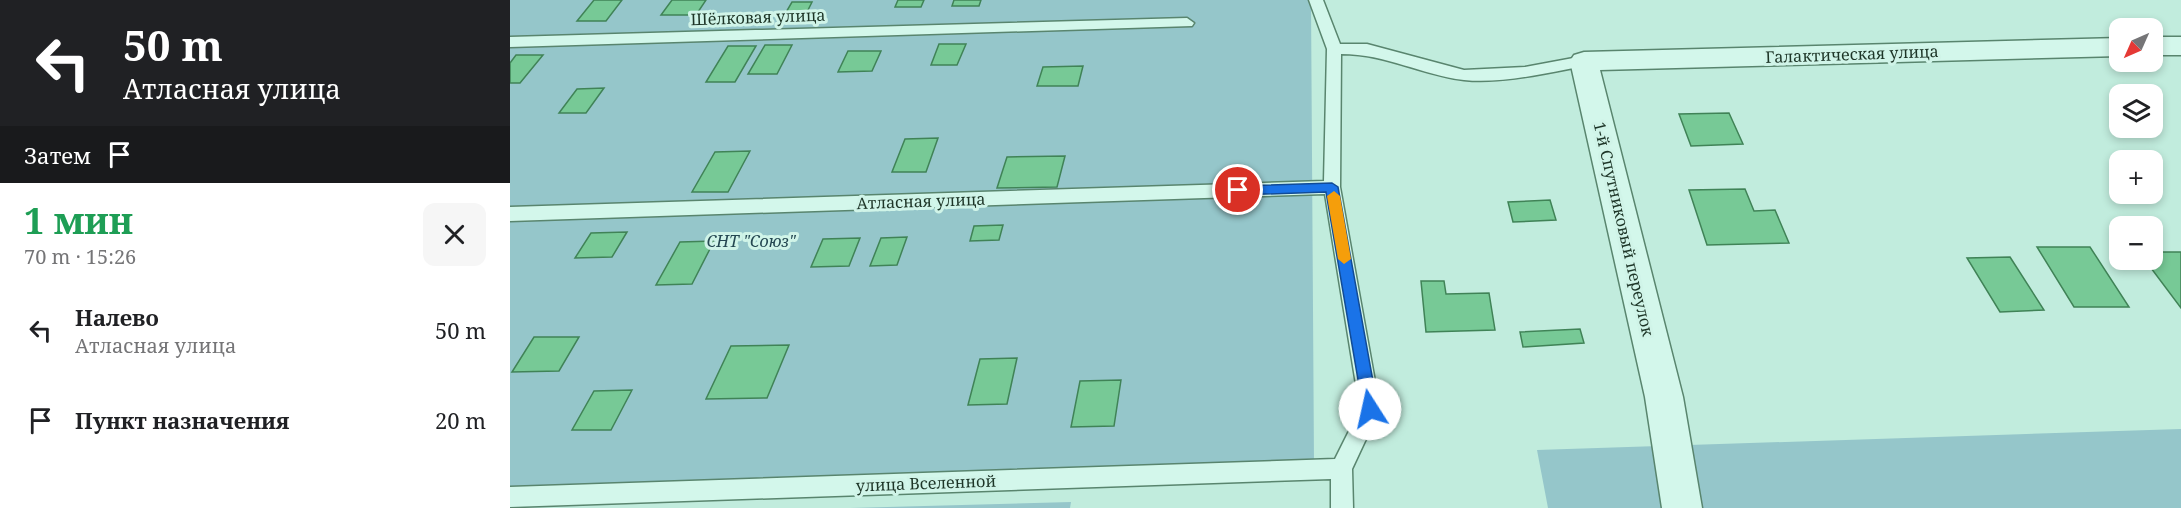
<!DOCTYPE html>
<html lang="ru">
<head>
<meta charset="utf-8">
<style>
  :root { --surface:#fff; --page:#f6f6f6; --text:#202124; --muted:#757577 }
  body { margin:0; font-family:"Noto Serif",serif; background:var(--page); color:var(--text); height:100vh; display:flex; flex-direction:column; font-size:22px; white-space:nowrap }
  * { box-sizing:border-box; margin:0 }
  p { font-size:20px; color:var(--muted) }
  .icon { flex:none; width:33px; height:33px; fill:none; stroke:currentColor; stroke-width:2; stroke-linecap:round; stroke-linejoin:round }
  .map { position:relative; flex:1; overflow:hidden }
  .drawer { display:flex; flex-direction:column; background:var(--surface); width:510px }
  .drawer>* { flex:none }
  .hud { background:#202124; color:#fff; overflow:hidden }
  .needle { width:39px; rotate:225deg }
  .controls { position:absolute; left:1599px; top:18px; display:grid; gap:12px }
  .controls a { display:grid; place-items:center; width:54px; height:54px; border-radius:12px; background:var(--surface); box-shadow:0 3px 9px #0003; font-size:30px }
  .pin { position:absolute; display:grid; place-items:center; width:51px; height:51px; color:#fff; margin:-26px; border:3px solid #fff; border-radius:50%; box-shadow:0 2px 6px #0007 }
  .me { position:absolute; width:66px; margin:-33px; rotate:350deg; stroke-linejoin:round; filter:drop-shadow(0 0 4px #0008) }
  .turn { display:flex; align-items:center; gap:21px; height:126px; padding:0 24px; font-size:27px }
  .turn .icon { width:78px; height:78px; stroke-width:2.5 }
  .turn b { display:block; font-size:42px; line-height:51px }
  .then { display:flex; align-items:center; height:57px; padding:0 24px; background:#0003; gap:12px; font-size:22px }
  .round { display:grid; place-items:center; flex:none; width:63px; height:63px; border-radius:12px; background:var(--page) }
  .headline { display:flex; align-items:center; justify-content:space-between; height:102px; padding:0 24px }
  h1 { font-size:36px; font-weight:700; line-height:45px; color:#1e9e55 }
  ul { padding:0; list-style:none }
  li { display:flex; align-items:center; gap:18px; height:90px; padding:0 24px }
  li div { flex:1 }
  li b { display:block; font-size:22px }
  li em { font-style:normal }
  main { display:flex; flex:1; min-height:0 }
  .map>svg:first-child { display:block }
  .green { fill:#95c6ca }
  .building { fill:#77c996; stroke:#408357; stroke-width:1.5 }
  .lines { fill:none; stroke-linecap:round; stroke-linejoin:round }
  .lane-casing { stroke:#59856e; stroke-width:3 }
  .street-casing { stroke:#59856e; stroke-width:3 }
  .lane { fill:#d3f7eb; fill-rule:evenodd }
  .street { fill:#d3f7eb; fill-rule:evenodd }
  .route { fill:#1a73e8; stroke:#114b97; stroke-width:1.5 }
  .slow { fill:#f59e0b }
  .labels { text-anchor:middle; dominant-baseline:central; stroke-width:6; stroke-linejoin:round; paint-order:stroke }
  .street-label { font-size:16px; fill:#1d3527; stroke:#d0f4e8 }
  .park-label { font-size:16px; font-style:italic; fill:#244751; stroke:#d0f4e8 }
</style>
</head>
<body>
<main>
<section class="drawer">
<div class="hud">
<div class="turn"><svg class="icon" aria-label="left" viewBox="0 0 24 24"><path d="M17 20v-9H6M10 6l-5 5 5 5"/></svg><div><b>50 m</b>Атласная улица</div></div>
<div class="then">Затем<svg class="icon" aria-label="arrive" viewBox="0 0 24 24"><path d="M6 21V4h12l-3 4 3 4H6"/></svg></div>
</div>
<div class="headline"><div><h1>1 мин</h1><p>70 m · 15:26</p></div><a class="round"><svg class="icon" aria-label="close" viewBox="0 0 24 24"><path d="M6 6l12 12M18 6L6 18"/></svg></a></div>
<ul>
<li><svg class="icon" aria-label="left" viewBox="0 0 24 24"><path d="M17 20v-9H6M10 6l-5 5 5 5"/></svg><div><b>Налево</b><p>Атласная улица</p></div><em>50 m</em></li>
<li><svg class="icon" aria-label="arrive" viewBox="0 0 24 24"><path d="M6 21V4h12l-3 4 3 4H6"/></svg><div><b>Пункт назначения</b></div><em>20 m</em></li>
</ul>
</section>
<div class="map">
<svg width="1671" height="508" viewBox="0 0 1671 508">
  <rect width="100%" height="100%" fill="#c1ecdd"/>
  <path class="green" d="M0 0H801L804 464 0 490Z
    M1671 429V508H1038L1027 450Z
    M561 502 560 508H340Z"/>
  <path class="building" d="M84 0H112L96 21H67Z
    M162 0H196L186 15H151Z
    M388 0H414L411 7H385Z
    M444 0H471L469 6H442Z
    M282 2H302L296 14H275Z
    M429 44H456L447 65H421Z
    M255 45H282L267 74H238Z
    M218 46H246L225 82H196Z
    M338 51H371L362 71 328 72Z
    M6 55H33L10 83H0V63Z
    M573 66 568 86H527L533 67Z
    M94 88 76 113H49L67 89Z
    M1219 113 1233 144 1181 146 1169 114Z
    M428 138 416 172H382L395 139Z
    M240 151 218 192H182L205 152Z
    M555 156 547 187 487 188 497 157Z
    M1235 189 1244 211 1265 210 1279 243 1197 245 1179 190Z
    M1040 200 1046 220 1003 222 998 202Z
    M493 225 489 240 460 241 464 226Z
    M117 232 102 257 65 258 81 233Z
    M397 237 387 265 360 266 371 238Z
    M350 238 339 266 301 267 313 239Z
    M204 241 182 284 146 285 170 242Z
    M1527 247H1580L1619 307H1564Z
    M1642 252H1671V308L1635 260H1642Z
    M1500 257 1534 310 1490 312 1457 258Z
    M911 281H934L936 294 979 293 985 330 916 332Z
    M1070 329 1074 343 1013 347 1010 332Z
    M24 337H69L49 371 2 372Z
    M279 345 257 398 196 399 221 346Z
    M507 358 497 404 458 405 470 359Z
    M611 380 604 426 561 427 570 381Z
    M122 390 101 430H62L84 391Z"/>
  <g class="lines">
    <g class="lane-casing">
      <path id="lane" d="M799 0H813L830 44H857L954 70 1015 67 1074 56 1081 61 1074 66C1037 73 991 84 954 80 911 75 877 54 831 54L830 187 870 409 842 469 843 508H821V479L0 507V487L825 459 850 409 815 194 0 221V207L814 181 817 49Z
        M677 18 684 23 682 26 0 47V37Z"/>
    </g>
    <g class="street-casing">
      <path id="street" d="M1642 37H1671V55H1642Z
        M1610 38V56L1090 70 1173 397 1192 508H1152L1135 397 1060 61 1064 55 1074 52Z"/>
    </g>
    <use href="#lane" class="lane"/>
    <use href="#street" class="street"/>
  </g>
  <path class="route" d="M822 183 828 187 868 409 866 414 860 416 855 414 853 409 816 192 728 195 722 190 728 186Z"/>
  <path class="slow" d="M824 191 830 196 841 259 834 264 828 259 817 196Z"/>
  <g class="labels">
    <g class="street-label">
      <text transform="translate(248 17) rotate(-2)">Шёлковая улица</text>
      <text transform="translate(1342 54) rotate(-2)">Галактическая улица</text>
      <text transform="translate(411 201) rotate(-2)">Атласная улица</text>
      <text transform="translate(1114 229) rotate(77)">1-й Спутниковый переулок</text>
      <text transform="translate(416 483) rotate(-2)">улица Вселенной</text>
    </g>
    <g class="park-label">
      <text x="241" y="241">СНТ "Союз"</text>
    </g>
  </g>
</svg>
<div class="controls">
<a><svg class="needle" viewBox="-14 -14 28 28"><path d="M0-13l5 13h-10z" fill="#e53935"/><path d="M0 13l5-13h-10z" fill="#757577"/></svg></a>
<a><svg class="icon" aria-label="layers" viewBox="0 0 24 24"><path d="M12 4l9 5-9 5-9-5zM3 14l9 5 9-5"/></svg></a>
<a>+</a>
<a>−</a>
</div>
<div class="pin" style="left:728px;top:190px;background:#d93025"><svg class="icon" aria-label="arrive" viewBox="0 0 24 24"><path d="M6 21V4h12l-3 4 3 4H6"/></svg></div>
<svg class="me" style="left:860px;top:409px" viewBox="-20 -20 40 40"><circle r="19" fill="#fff"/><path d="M0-13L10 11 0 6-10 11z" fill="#1a73e8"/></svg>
</div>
</main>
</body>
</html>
